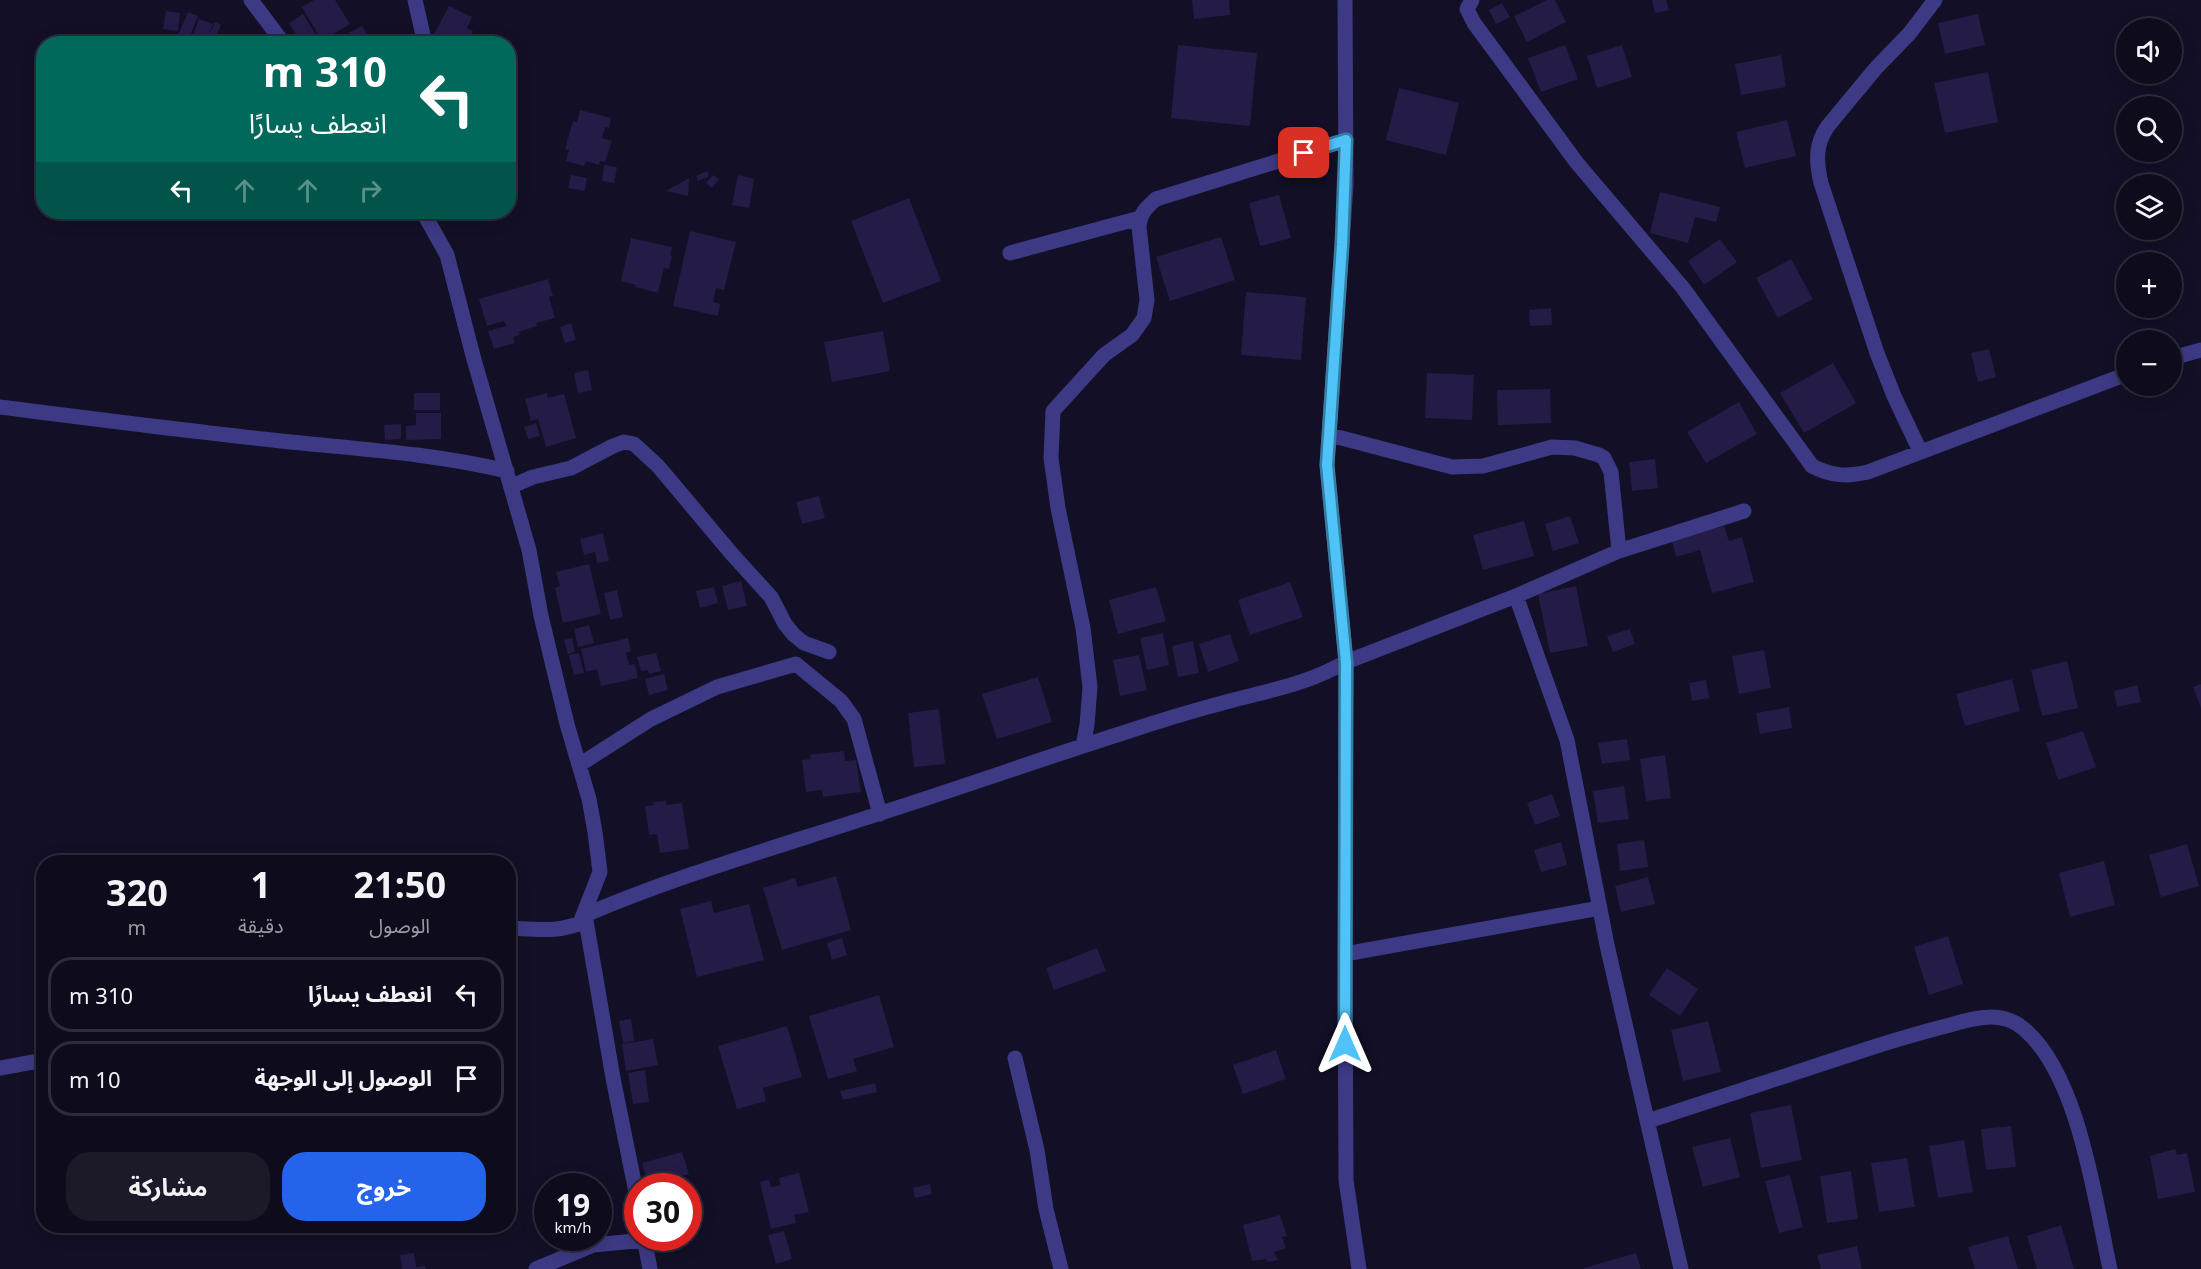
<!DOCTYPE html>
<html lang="ar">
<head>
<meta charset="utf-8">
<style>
  :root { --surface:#0e0b1c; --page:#1c1929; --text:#f1f3f6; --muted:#9b9ba3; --line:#2e2b3b; --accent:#2563eb }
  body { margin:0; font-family:"Noto Sans","Noto Sans Arabic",sans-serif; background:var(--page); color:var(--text); direction:rtl; height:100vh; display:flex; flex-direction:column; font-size:22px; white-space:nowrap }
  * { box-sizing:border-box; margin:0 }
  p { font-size:20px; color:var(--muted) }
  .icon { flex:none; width:33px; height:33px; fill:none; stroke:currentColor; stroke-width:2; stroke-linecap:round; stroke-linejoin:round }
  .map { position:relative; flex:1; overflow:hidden; direction:ltr }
  .panel { position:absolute; left:36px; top:855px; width:480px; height:378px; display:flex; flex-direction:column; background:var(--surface); border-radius:24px; box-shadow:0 3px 15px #0003,0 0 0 2px var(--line); direction:rtl }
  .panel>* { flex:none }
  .guide { position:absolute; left:36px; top:36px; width:480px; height:183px; border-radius:24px; box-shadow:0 3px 15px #0003,0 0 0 2px var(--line); direction:rtl; background:#00695c; color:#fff; overflow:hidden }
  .buttons { position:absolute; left:2116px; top:18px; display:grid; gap:12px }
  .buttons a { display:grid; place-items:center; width:66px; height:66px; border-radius:50%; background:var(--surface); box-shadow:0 3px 15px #0003,0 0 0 2px var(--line); font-size:30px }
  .speed { position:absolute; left:534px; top:1173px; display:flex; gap:12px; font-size:30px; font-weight:700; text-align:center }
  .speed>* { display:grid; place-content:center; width:78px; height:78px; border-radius:50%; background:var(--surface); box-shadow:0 3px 15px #0003,0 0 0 2px var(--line); line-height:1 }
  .speed small { font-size:15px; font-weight:400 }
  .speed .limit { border:9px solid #d22; background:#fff; color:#111 }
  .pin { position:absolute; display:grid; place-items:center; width:51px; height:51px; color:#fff; margin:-26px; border-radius:12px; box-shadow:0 3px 9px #0006 }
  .me { position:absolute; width:66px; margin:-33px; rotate:0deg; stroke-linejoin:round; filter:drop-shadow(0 0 4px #0008) }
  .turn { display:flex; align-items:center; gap:21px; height:126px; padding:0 30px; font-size:27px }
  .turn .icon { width:78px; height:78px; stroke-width:2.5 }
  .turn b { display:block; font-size:42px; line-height:51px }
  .lanes { display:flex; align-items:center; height:57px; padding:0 30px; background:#0003; justify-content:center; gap:30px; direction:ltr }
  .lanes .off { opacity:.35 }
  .eta { display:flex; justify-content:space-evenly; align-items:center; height:102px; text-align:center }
  .eta b { font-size:36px; font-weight:700; line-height:42px }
  .action { display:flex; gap:12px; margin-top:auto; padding:12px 30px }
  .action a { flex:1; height:69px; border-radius:24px; background:var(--accent); color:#fff; font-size:24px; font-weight:700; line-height:69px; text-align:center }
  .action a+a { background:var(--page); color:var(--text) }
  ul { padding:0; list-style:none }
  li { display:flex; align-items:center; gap:18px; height:75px; margin:0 12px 9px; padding:0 18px; border:3px solid var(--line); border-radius:24px }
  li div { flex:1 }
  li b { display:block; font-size:22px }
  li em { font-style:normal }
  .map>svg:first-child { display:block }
  .building { fill:#241b47 }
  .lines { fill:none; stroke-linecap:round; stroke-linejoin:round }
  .minor { stroke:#3d3a85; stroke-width:15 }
  .route-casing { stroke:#337fa1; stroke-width:15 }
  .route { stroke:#4fc3f7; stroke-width:10 }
</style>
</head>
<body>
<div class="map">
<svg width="2201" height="1269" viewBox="0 0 2201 1269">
  <rect width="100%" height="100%" fill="#130f26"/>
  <path class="building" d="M314 0H335L350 24 322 41 302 7Z
    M1192 0H1229L1230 15 1194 19Z
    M1547 0H1555L1566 22 1527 42 1514 16Z
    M1652 0H1666L1669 10 1655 13Z
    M1502 3 1510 17 1496 24 1489 10Z
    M449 6 472 17 467 28 473 31 467 44H443L432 38Z
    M166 11 180 13 178 31 163 29Z
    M188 12 198 16 189 39 178 35Z
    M303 14 322 44H302L289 23Z
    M1978 14 1985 45 1945 54 1938 23Z
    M199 19 213 24 205 44 191 40Z
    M215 22 221 25 214 40 208 37Z
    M362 26 367 34 353 42 348 33Z
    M161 34 188 43V44H158Z
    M346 38 349 44H335Z
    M1178 45 1257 53 1250 126 1171 118Z
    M1565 45 1578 79 1541 92 1528 58Z
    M1622 45 1632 77 1597 88 1587 56Z
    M1781 55 1786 87 1741 95 1735 64Z
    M1988 72 1998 122 1945 133 1934 83Z
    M1399 88 1459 103 1446 155 1386 140Z
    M580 110 611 118 609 128 605 127 602 138 612 141 605 162 600 161 599 165 586 161 584 166 566 161 569 150 565 149 573 121 577 122Z
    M1787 120 1796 156 1745 168 1736 132Z
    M604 165 617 167 614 183 602 181Z
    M707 171 709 176 698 181 696 176Z
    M571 175 587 178 585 191 568 188Z
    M713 175 719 179 712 188 706 183Z
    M738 175 754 179 749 208 732 205Z
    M689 178 688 196 666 191Z
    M1660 192 1720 207 1716 222 1695 217 1688 243 1650 233Z
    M1279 195 1291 238 1260 246 1249 203Z
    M909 198 941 281 883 303 851 221Z
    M690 231 736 242 724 290 716 288 713 302 720 304 718 316 673 306Z
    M1221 237 1235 280 1170 301 1156 257Z
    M631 238 672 247 670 255 672 256 669 269 664 268 658 293 635 287 636 285 621 281Z
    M1720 239 1737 262 1704 285 1688 261Z
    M1791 259 1813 299 1778 318 1756 278Z
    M548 279 553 296 549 297 555 318 536 323 537 326 519 332 520 335 513 337 515 343 494 349 488 331 506 326 504 321 487 326 479 299Z
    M1246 292 1306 297 1301 360 1241 355Z
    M1551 308 1552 325 1530 326 1529 310Z
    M571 323 576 340 565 343 560 327Z
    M883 331 890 371 832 382 824 342Z
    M1989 349 1996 377 1978 382 1971 353Z
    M1833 363 1856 403 1804 433 1780 393Z
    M588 370 592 390 578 393 574 373Z
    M1427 373 1474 375 1472 420 1425 418Z
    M1550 389 1551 423 1498 425 1497 390Z
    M414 393H440V410H414Z
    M547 393 548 398 564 394 576 438 546 447 538 419 531 421 525 399Z
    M1739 402 1757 434 1706 463 1687 432Z
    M416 413H441V439L406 440V426L416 425Z
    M536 423 540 436 528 439 524 427Z
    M401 424V439L385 440 384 425Z
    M1655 459 1658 488 1632 491 1629 462Z
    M819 496 825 518 802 524 796 502Z
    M1570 516 1579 543 1553 551 1545 524Z
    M1524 521 1534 556 1483 570 1473 535Z
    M1724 526 1729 541 1742 537 1754 582 1712 593 1700 550 1676 557 1672 540Z
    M603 533 609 561 597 563 595 552 584 555 580 539Z
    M589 564 601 614 563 623 555 588 560 586 556 572Z
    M741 581 747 606 728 610 722 586Z
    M1290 582 1303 617 1250 635 1238 600Z
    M1576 586 1588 646 1550 653 1538 594Z
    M714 587 718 603 700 608 696 591Z
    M1156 587 1166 621 1118 634 1109 600Z
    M617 590 623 617 610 620 604 593Z
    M589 625 594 643 578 647 574 629Z
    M1630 629 1635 644 1613 652 1607 636Z
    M1163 633 1169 665 1147 670 1140 638Z
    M1230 634 1239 661 1208 672 1199 644Z
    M572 638 575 652 568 654 564 640Z
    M628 638 631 651 626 653 629 665 635 664 638 678 601 686 597 669 586 672 581 649Z
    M1193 641 1199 673 1178 677 1172 646Z
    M1764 650 1771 688 1739 694 1732 656Z
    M579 653 584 673 574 675 569 655Z
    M656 653 661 671 649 674 648 670 641 671 637 657Z
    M1139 655 1147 690 1120 696 1113 660Z
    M2067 661 2078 708 2042 716 2031 670Z
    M664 674 668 690 649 695 645 679Z
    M1038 677 1052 722 997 739 982 694Z
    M2012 679 2020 711 1965 726 1956 694Z
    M1706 680 1709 698 1692 701 1689 683Z
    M2201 684V708L2193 687Z
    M2137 685 2141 702 2117 707 2114 691Z
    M1789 707 1792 728 1760 734 1756 713Z
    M939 709 945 764 914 767 908 713Z
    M2083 731 2096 767 2058 780 2046 743Z
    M1627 739 1630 760 1602 764 1598 743Z
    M844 751 845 761 856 760 861 792 823 797 822 790 806 792 802 760 811 759 810 755Z
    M1665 755 1671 798 1646 801 1640 759Z
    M1624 786 1629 819 1598 823 1593 791Z
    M1552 794 1560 816 1535 825 1527 803Z
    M666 801V805L682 803 689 849 660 853 657 834 649 835 645 806 654 805 653 802Z
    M1644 840 1648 867 1620 871 1617 844Z
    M1561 842 1567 865 1541 872 1534 850Z
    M2187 844 2199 886 2161 897 2149 855Z
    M2104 861 2115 905 2070 917 2059 873Z
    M836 876 851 930 782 950 763 888 795 878 798 887Z
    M1648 877 1655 904 1621 912 1615 886Z
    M711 901 714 913 749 904 764 960 697 977 680 909Z
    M1948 936 1963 984 1929 995 1914 947Z
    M842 938 847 955 832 960 827 943Z
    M1097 948 1106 971 1054 990 1046 968Z
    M1667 968 1698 989 1680 1016 1649 995Z
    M879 995 894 1047 853 1059 857 1071 828 1079 809 1016Z
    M631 1019 634 1041 623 1043 619 1021Z
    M1708 1021 1721 1072 1683 1081 1671 1030Z
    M787 1026 802 1077 763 1088 766 1101 737 1109 718 1046Z
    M653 1039 658 1065 626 1071 622 1044Z
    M1276 1050 1286 1079 1243 1094 1233 1065Z
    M645 1070 649 1102 633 1104 628 1073Z
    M875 1083 877 1092 843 1100 840 1091Z
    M1791 1105 1802 1160 1761 1168 1750 1113Z
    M2011 1126 2016 1167 1986 1170 1981 1129Z
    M1730 1138 1740 1177 1703 1187 1692 1147Z
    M1964 1140 1973 1192 1938 1198 1929 1146Z
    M2175 1149 2177 1155 2187 1153 2195 1192 2158 1199 2150 1156Z
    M682 1152 689 1174 662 1181 660 1173 646 1177 642 1163Z
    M1907 1158 1915 1207 1879 1212 1871 1163Z
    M1851 1171 1858 1219 1827 1223 1820 1176Z
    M799 1173 809 1212 794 1215 796 1223 771 1229 760 1182 769 1180 771 1187 781 1185 779 1178Z
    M1790 1175 1803 1227 1779 1233 1765 1181Z
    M930 1184 932 1194 915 1198 913 1188Z
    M1280 1215 1287 1236 1282 1237 1286 1248 1274 1252 1278 1260 1267 1262 1266 1259 1252 1261 1243 1225Z
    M2061 1225 2074 1269H2037L2027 1236Z
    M784 1231 792 1259 776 1264 768 1235Z
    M2008 1236 2018 1269H1975L1968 1247Z
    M1857 1246 1862 1269H1821L1817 1255Z
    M414 1253 416 1267 425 1266V1269H402L400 1255Z
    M1636 1253 1641 1269H1584V1268Z"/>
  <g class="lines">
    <path class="minor" d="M251 0 284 44
      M415 0 425 44
      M1345 0 1346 185 1327 465 1346 662 1345 954 1346 1180 1359 1269
      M1472 0 1467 9 1474 23 1577 163 1683 288 1812 466C1831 476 1847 477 1868 472L2127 374
      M423 212 447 255 473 356 529 550 541 616 567 724 589 799 595 832 600 872 580 923C556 933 534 929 508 928
      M1010 253 1140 218
      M2172 358 2201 350
      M0 407C94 419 187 431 281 441 357 449 432 453 507 471
      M1330 435 1452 467 1483 466 1552 447 1575 448 1599 455 1604 458 1611 472 1619 551
      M1920 451 1894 396 1877 353 1821 183C1816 162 1815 144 1828 126L1876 68 1909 34 1935 0
      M512 486 533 477 571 468 613 446 624 442 634 444 658 466 731 553 771 597 785 624 794 635 804 643 829 652
      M1516 596 1567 740 1607 945 1681 1269
      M1083 746 1087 725 1090 687 1083 628 1058 508 1051 458 1053 411 1104 355 1132 335 1144 318 1147 300 1139 227C1140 213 1146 208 1156 199L1346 140
      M579 765 651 719 717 687 796 664 841 701 854 719 880 814
      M585 915C681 874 781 846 881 813 963 787 1044 758 1126 732 1159 721 1192 711 1226 702 1270 690 1305 685 1346 662L1516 596 1619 551 1744 511
      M585 915 613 1078 638 1202
      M1345 954 1600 908
      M1015 1058 1037 1150 1046 1209 1061 1269
      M0 1068 44 1060
      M1648 1121C1717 1098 1786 1076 1855 1053 1885 1043 1915 1034 1946 1026 1961 1022 1976 1017 1991 1017 2003 1017 2015 1021 2024 1029 2079 1075 2095 1201 2110 1269
      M644 1238 650 1269
      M536 1269 593 1245 645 1240"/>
  </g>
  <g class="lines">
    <g class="route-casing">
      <path id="route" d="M1304 153 1346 140 1342 245 1327 465 1346 662 1345 1044"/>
    </g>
    <use href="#route" class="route"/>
  </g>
</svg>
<div class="buttons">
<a><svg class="icon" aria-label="sound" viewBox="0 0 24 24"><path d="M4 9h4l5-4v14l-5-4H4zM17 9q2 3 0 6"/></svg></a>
<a><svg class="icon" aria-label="search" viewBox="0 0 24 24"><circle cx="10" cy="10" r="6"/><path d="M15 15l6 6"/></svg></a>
<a><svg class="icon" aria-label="layers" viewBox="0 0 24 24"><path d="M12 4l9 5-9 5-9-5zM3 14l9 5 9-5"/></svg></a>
<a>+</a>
<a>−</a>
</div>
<div class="speed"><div>19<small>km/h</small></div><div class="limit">30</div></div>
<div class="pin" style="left:1304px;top:153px;background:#d93025"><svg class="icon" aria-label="arrive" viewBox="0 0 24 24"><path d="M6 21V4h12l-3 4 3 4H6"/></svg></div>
<svg class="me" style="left:1345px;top:1044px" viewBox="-20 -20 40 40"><path d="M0-17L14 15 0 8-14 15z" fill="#4fc3f7" stroke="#fff" stroke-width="4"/></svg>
<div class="guide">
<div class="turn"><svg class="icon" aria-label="left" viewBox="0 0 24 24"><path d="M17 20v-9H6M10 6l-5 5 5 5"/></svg><div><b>310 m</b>انعطف يسارًا</div></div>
<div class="lanes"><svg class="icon" aria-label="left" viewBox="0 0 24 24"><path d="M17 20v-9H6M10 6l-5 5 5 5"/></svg><svg class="icon off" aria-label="ahead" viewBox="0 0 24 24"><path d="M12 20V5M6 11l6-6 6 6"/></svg><svg class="icon off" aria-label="ahead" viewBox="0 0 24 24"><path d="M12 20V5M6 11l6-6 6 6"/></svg><svg class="icon off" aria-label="right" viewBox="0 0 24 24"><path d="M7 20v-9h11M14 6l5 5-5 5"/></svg></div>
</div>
<section class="panel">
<div class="eta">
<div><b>21:50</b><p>الوصول</p></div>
<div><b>1</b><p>دقيقة</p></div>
<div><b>320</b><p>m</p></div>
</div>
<ul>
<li><svg class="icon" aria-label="left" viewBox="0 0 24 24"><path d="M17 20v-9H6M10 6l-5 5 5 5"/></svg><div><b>انعطف يسارًا</b></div><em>310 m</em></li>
<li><svg class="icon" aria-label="arrive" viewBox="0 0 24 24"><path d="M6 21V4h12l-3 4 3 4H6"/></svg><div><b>الوصول إلى الوجهة</b></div><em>10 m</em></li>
</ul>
<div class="action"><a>خروج</a><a>مشاركة</a></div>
</section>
</div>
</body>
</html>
